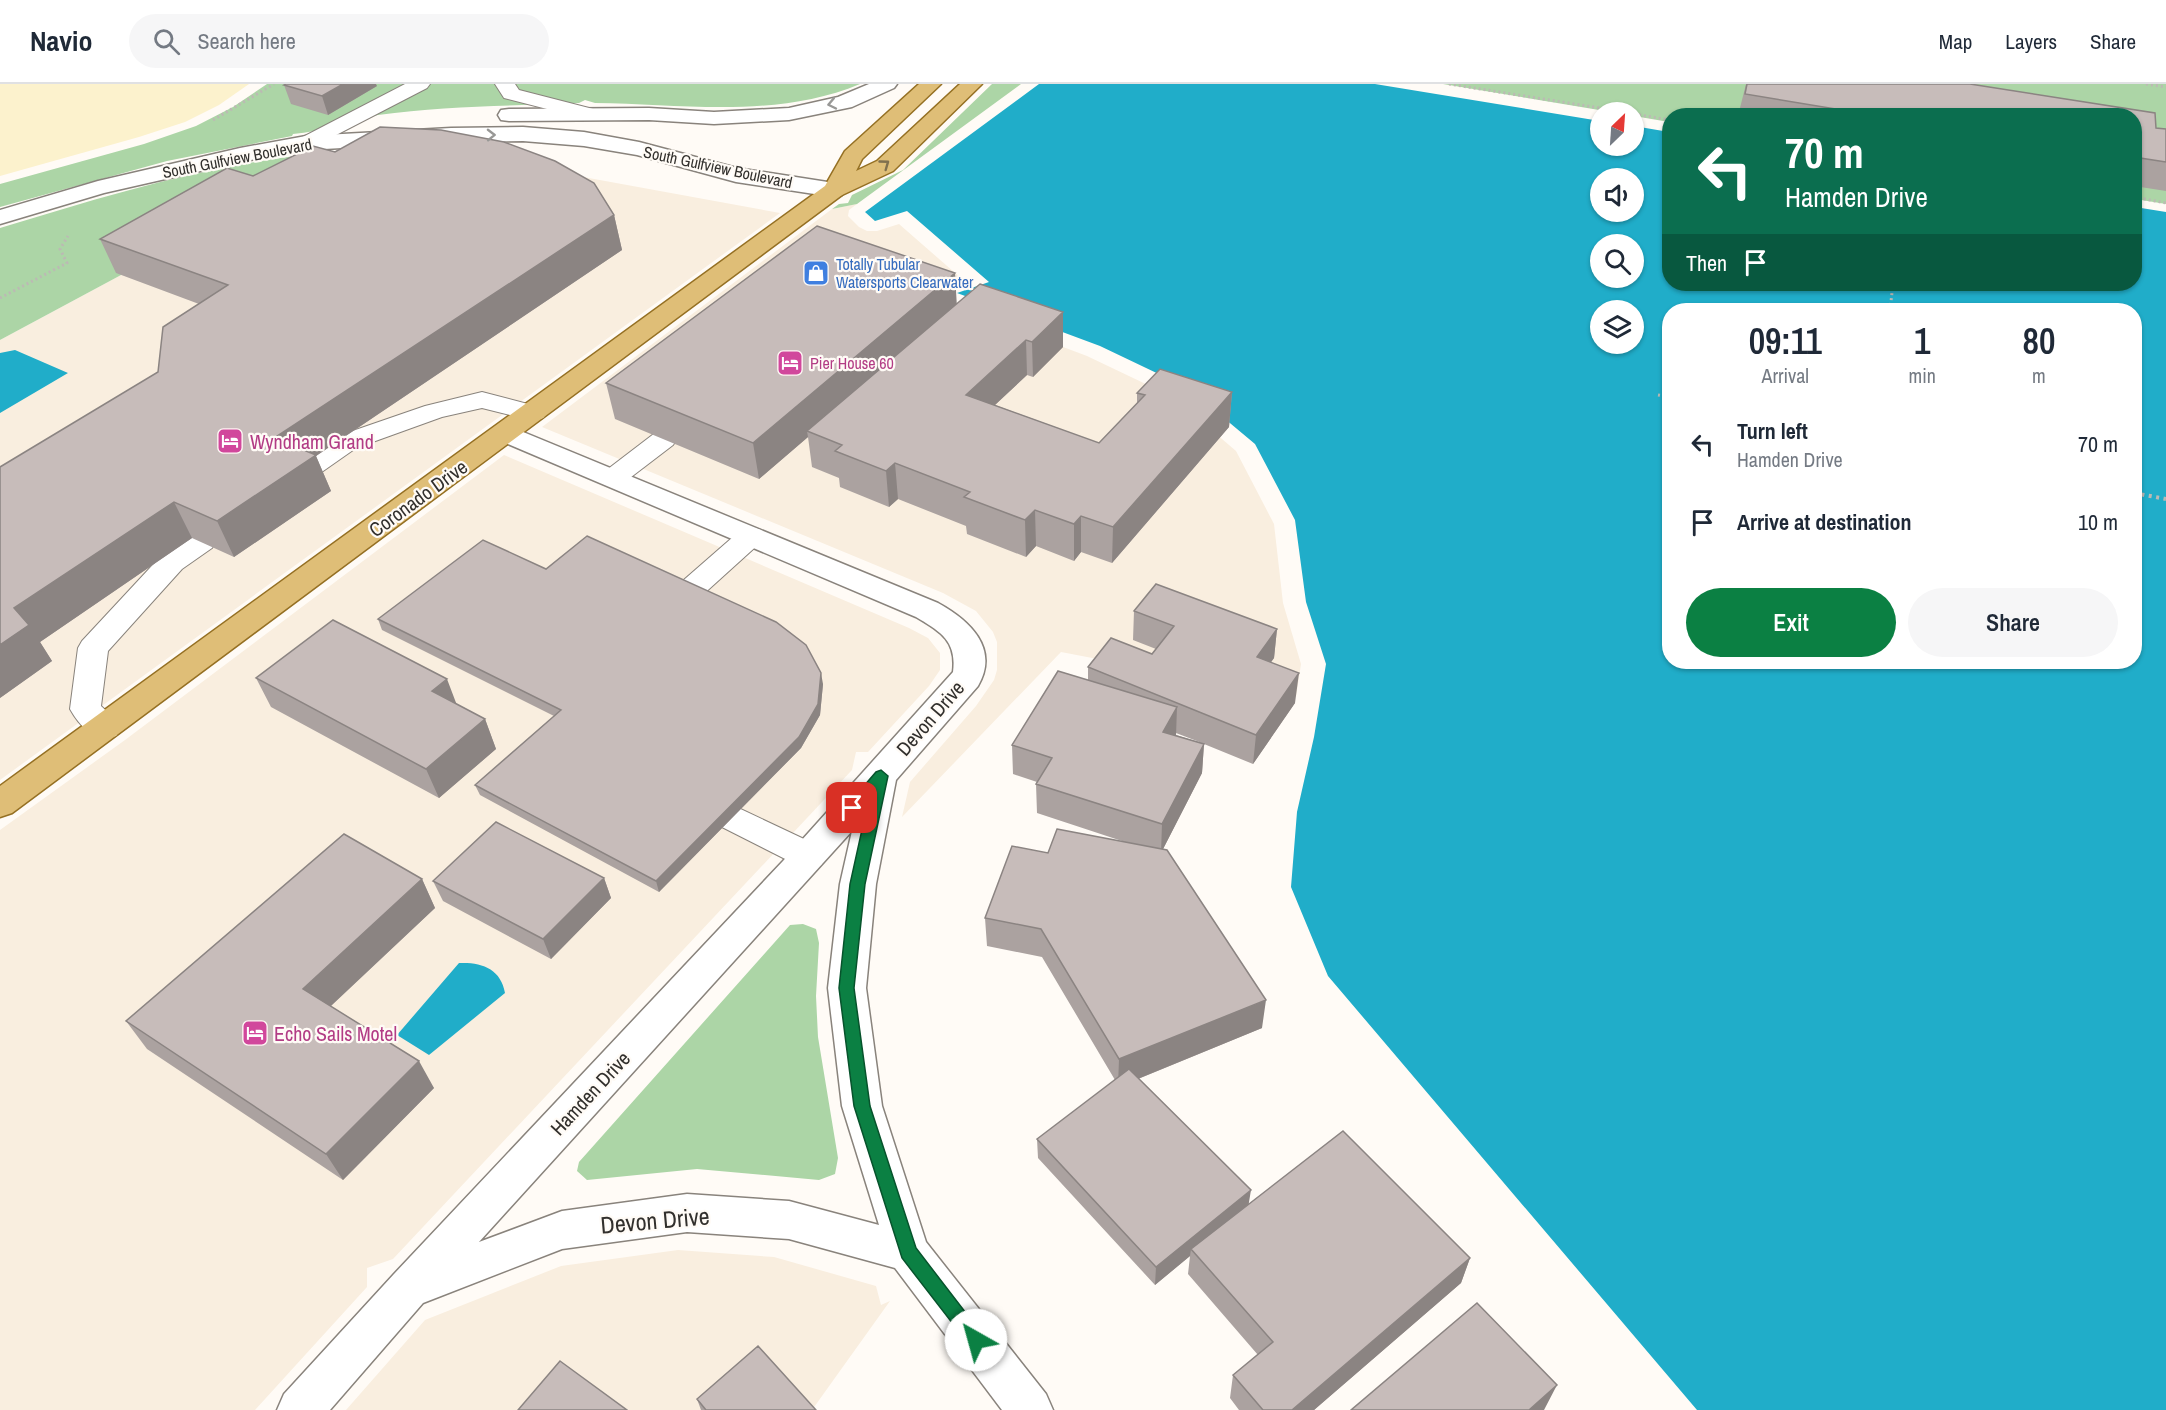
<!DOCTYPE html>
<html lang="en">
<head>
<meta charset="utf-8">
<style>
  :root { --surface:#fff; --page:#f6f6f7; --text:#1f2937; --muted:#747a83; --line:#e0e1e3; --accent:#0b8043 }
  body { margin:0; font-family:"Archivo Narrow",sans-serif; background:var(--page); color:var(--text); height:100vh; display:flex; flex-direction:column; font-size:22px; white-space:nowrap }
  * { box-sizing:border-box; margin:0 }
  p { font-size:20px; color:var(--muted) }
  .icon { flex:none; width:33px; height:33px; fill:none; stroke:currentColor; stroke-width:2; stroke-linecap:round; stroke-linejoin:round }
  .map { position:relative; flex:1; overflow:hidden }
  .sheet { position:absolute; left:1662px; top:219px; width:480px; height:366px; display:flex; flex-direction:column; background:var(--surface); border-radius:24px; box-shadow:0 2px 4px #0004 }
  .sheet>* { flex:none }
  .banner { position:absolute; left:1662px; top:24px; width:480px; height:183px; border-radius:24px; box-shadow:0 2px 4px #0004; background:#0b6e4f; color:#fff; overflow:hidden }
  .needle { width:39px; rotate:25deg }
  .buttons { position:absolute; left:1590px; top:18px; display:grid; gap:12px }
  .buttons a { display:grid; place-items:center; width:54px; height:54px; border-radius:50%; background:var(--surface); box-shadow:0 2px 4px #0004; font-size:30px }
  .pin { position:absolute; display:grid; place-items:center; width:51px; height:51px; color:#fff; margin:-26px; border-radius:12px; box-shadow:0 3px 9px #0006 }
  .me { position:absolute; width:66px; margin:-33px; rotate:322deg; stroke-linejoin:round; filter:drop-shadow(0 0 4px #0008) }
  .turn { display:flex; align-items:center; gap:21px; height:126px; padding:0 24px; font-size:27px }
  .turn .icon { width:78px; height:78px; stroke-width:2.5 }
  .turn b { display:block; font-size:42px; line-height:51px }
  .then { display:flex; align-items:center; height:57px; padding:0 24px; background:#0003; gap:12px; font-size:22px }
  .eta { display:flex; justify-content:space-evenly; align-items:center; height:102px; text-align:center }
  .eta b { font-size:36px; font-weight:600; line-height:42px }
  .cta { display:flex; gap:12px; margin-top:auto; padding:12px 24px }
  .cta a { flex:1; height:69px; border-radius:36px; background:var(--accent); color:#fff; font-size:24px; font-weight:600; line-height:69px; text-align:center }
  .cta a+a { background:var(--page); color:var(--text) }
  ul { padding:0; list-style:none }
  li { display:flex; align-items:center; gap:18px; height:78px; padding:0 24px }
  li div { flex:1 }
  li b { display:block; font-size:22px }
  li em { font-style:normal }
  header { display:flex; align-items:center; gap:36px; box-sizing:border-box; height:84px; padding:0 30px; background:var(--surface); border-bottom:2px solid var(--line) }
  header strong { font-size:28px }
  nav { display:flex; gap:33px; margin-inline-start:auto; font-size:21px }
  .search { width:420px; height:54px; background:var(--page); display:flex; align-items:center; gap:15px; box-sizing:border-box; padding:0 21px; border-radius:33px; color:var(--muted); font-size:22px }
  .map>svg:first-child { display:block }
  .built { fill:#f9eedf }
  .green { fill:#acd5a6 }
  .sand { fill:#fcf2cd }
  .water { fill:#20adc9; fill-rule:evenodd }
  .lines { fill:none; stroke-linecap:round; stroke-linejoin:round }
  .service-casing { stroke:#89837c; stroke-width:2 }
  .minor-casing { stroke:#89837c; stroke-width:3 }
  .tertiary-casing { stroke:#89837c; stroke-width:3 }
  .primary-casing { stroke:#957023; stroke-width:3 }
  .path-far1 { stroke:#bcb9b4; stroke-width:3; stroke-dasharray:2 3; stroke-linecap:butt }
  .path { stroke:#bcb9b4; stroke-width:4; stroke-dasharray:3 4.5; stroke-linecap:butt }
  .service { fill:#fff; fill-rule:evenodd }
  .minor { fill:#fff; fill-rule:evenodd }
  .tertiary { fill:#fff; fill-rule:evenodd }
  .primary { fill:#dfbe77; fill-rule:evenodd }
  .wall { fill:#aba2a0; fill-rule:evenodd }
  .shaded-wall { fill:#8b8482 }
  .building { fill:#c7bcba; stroke:#8b8482; stroke-width:1.5 }
  .oneway { stroke:#989896 }
  .oneway2 { stroke:#80704e }
  .route { fill:#0b8043; stroke:#07532c; stroke-width:1.5 }
  .labels { text-anchor:middle; dominant-baseline:central; stroke-width:4.5; stroke-linejoin:round; paint-order:stroke }
  .far-street-label { font-size:16px; fill:#32302d; stroke:#fffbf6 }
  .far-shop-label { font-size:16px; fill:#366cbe; stroke:#fffbf6; text-anchor:start }
  .far-hotel-label { font-size:16px; fill:#b23c85; stroke:#fffbf6; text-anchor:start }
  .hotel-label { font-size:20px; fill:#b23c85; stroke:#fffbf6; text-anchor:start }
  .street-label { font-size:20px; fill:#32302d; stroke:#fffbf6 }
  .near-street-label { font-size:24px; fill:#32302d; stroke:#fffbf6 }
</style>
</head>
<body>
<header>
<strong>Navio</strong>
<div class="search"><svg class="icon" aria-label="search" viewBox="0 0 24 24"><circle cx="10" cy="10" r="6"/><path d="M15 15l6 6"/></svg>Search here</div>
<nav><a>Map</a><a>Layers</a><a>Share</a></nav>
</header>
<div class="map">
<svg width="2166" height="1326" viewBox="0 0 2166 1326">
  <rect width="100%" height="100%" fill="#fffbf6"/>
  <path class="built" d="M420 63 780 129 0 696V256L352 67Z
    M857 120 849 126 848 132 859 143 867 147H877L899 140 962 195 949 200 941 217 1087 272 1173 313 1236 367 1274 440 1283 519 1301 580 1296 613 1061 568 902 733 910 698 976 622 994 596 997 586V558L993 548 976 527 943 509 542 343 832 125Z
    M504 371 909 544 928 554 940 569V586L929 602 868 668H856L852 686 837 702 393 1175 367 1184V1203L255 1326H0V746L125 656Z
    M678 1166 774 1173 876 1202 881 1221 890 1217 812 1326H346L425 1236 561 1182Z"/>
  <path class="green" d="M267 0H860C776 35 684 20 595 19L585 16 579 19C512 22 445 22 378 31 349 36 322 48 293 50L292 52 167 77 0 123V100L144 60 196 42 233 23Z
    M992 0H1021L857 120 832 125 839 120 848 119 852 111 903 86Z
    M1443 0H2166V120L2135 115 2134 32H1670L1669 38 1634 32V28H1611Z
    M352 67 0 256V144C115 109 233 73 352 67Z
    M803 840 816 845 819 859 816 912 818 953 838 1074 835 1090 819 1096 697 1085 587 1096 577 1087 579 1078 790 841Z"/>
  <path class="sand" d="M0 0H249L219 21 185 38 139 53 0 92Z"/>
  <path class="water" d="M1039 0H1375L1600 37V62H1634V42L1669 48 1670 200H2134L2135 123 2166 128V1326H1697L1328 892 1291 803 1297 728 1314 653 1326 580 1306 518 1295 436 1255 360 1188 304 1100 262 957 209 989 198 907 127 875 137 865 128ZM1600 94H1634V128H1600ZM1600 160H1634V194H1600ZM1600 226H1634V260H1600ZM1670 226H2134V578H1670Z
    M15 266 68 289 0 329V269Z
    M459 879C482 878 501 885 505 909L429 971 397 951Z"/>
  <g class="lines">
    <g class="service-casing">
      <path id="service" d="M405 0H430L427 4 313 63 306 65 299 63 295 59 299 55Z
        M495 0H515L519 6 593 25 596 29 593 33 586 35 504 14Z
        M482 308 543 324 547 329 543 334 534 337 482 324 442 333 356 364 306 399 297 401 288 399 284 393 288 387 338 352 425 322Z
        M664 347 673 349 677 355 673 361 622 400 613 402 604 400 600 394 604 388 655 349Z
        M751 443 761 446 765 452 761 458 698 515 688 518 678 515 674 508 678 501 741 446Z
        M202 449 212 452 216 458 212 464 182 485 108 567 101 622 116 636 121 644 116 652C95 658 80 643 70 625L78 564 82 557 162 471 192 452Z
        M732 721 821 763 826 772 821 781 809 785 797 781 720 742 716 733 720 724Z"/>
    </g>
    <g class="minor-casing">
      <path id="minor" d="M506 341 938 519C969 536 1000 564 978 602L896 696 876 800 866 904 882 1022 926 1158 1046 1310 1053 1326H1002L895 1184 789 1155 687 1148 562 1165 423 1219 330 1326H277L284 1310 394 1190 783 777 953 588C957 557 941 548 916 533L496 355 492 349 496 343ZM852 747 840 800 828 904 842 1022 879 1141 789 1117 687 1110 562 1127 479 1158Z"/>
    </g>
    <g class="tertiary-casing">
      <path id="tertiary" d="M869 0H897L894 4 852 23 789 36 714 40 649 36 509 37 501 36 498 31 501 26 509 25 649 24 714 28 789 24 838 13Z
        M523 43 584 48 639 58 737 84 834 99 842 101 845 106 842 111 834 113 736 98 637 71 584 62 523 57 451 58 306 66 240 78 104 109 0 140V126L98 97 240 64 306 52 451 44Z"/>
    </g>
    <g class="primary-casing">
      <path id="primary" d="M919 0H941L862 75 856 87 877 77 960 0H982L893 87 842 111 12 729 0 733V702L825 102 845 67Z"/>
    </g>
    <path class="path-far1" d="M1449 0 1625 28
      M2146 0 2166 3
      M1634 30 1670 36
      M213 36 274 0
      M2134 113 2166 119
      M0 214 67 179 60 165 68 152
      M1890 226 1893 200
      M1658 311 1670 313"/>
    <path class="path" d="M2134 409 2166 415"/>
    <use href="#service" class="service"/>
    <use href="#minor" class="minor"/>
    <use href="#tertiary" class="tertiary"/>
    <use href="#primary" class="primary"/>
  </g>
  <path class="wall" d="M1746 0H1970L2155 29 2156 44 2166 45V107L2134 102V32H1738Z
    M284 1 377 2 328 31 291 20Z
    M253 92 614 131 622 166 316 372 331 407 234 473 192 454 40 558 52 577 0 614 158 288 199 220 116 189 100 155Z
    M955 189 956 220 1063 228V263L1033 293 1027 291 995 321 1099 359 1137 320V309L1232 308 1229 343 1112 479 1081 468 1074 477 1036 462 1026 473 967 450 966 442 898 415 889 423 840 403 839 394 812 383 808 353 759 395 615 335 606 299Z
    M546 485 823 600 820 631 801 664 659 808 480 711 475 701 554 632 382 546 378 535Z
    M1134 527 1277 545 1274 574 1271 578 1295 619 1253 680 1204 660 1202 689 1163 765 1262 944 1138 995 1249 1120 1470 1174 1461 1199 1314 1326H1239L1230 1314 1233 1291 1258 1271 1188 1190 1190 1172 1155 1201 1038 1074 1037 1055 1115 996 1042 873 987 862 985 834 1048 769 1125 758 1037 729 1036 700 1037 698 1013 690 1012 661 1088 596V583L1152 570 1156 565 1133 556ZM1176 649 1202 659 1176 651Z
    M256 594 456 620 485 635 496 665 439 714 271 623Z
    M604 794 611 814 551 875 443 817 433 797Z
    M422 795 435 824 331 922 434 1004 343 1096 147 965 126 937Z
    M697 1315 816 1326H701Z"/>
  <path class="shaded-wall" d="M343 0H376L377 2 328 31 322 12Z
    M614 131 622 166 316 372 331 407 234 473 217 437 274 354Z
    M955 189 957 224 807 347 808 353 759 395 753 359Z
    M1063 228V263L1033 293 1032 258Z
    M1026 256 1027 291 968 346 966 311Z
    M1232 308 1229 343 1112 479 1113 443Z
    M895 379 898 415 889 423 886 387Z
    M174 418 192 454 40 558 52 577 0 614V561L14 524Z
    M1035 426 1036 462 1026 473 1025 436Z
    M1081 432V468L1074 477V440Z
    M1277 545 1274 574 1254 602 1257 573Z
    M821 589 823 600 820 631 801 664 659 808 656 797Z
    M1299 589 1295 619 1253 680 1256 651Z
    M447 595 458 624 432 607Z
    M1177 623 1176 652 1163 648Z
    M485 635 496 665 439 714 426 685Z
    M1204 660 1202 689 1161 769 1162 740Z
    M604 794 611 814 551 875 543 855Z
    M422 795 435 824 319 933 303 905Z
    M1266 916 1262 944 1118 1003 1119 975Z
    M419 977 434 1004 343 1096 326 1070Z
    M1251 1106 1248 1124 1191 1165 1190 1172 1155 1201 1156 1183Z
    M1470 1174 1461 1199 1314 1326H1292Z
    M1557 1301 1544 1326H1529Z"/>
  <path class="building" d="M286 0H343L322 12 284 1Z
    M1747 0H1970L2155 29 2156 44 2166 45V78L2134 73V32H1878L1745 10Z
    M380 43 441 46 504 58 555 77 594 99 614 131 274 354 316 371 217 437 174 418 14 524 29 541 0 561V383L158 288 163 243 228 201 100 155 227 84 253 92 313 62 335 68Z
    M817 142 955 189 753 359 606 299Z
    M980 200 1063 228 1032 258 1026 256 966 311 1099 359 1145 311 1137 309 1160 285 1232 308 1113 443 1081 432 1074 440 1035 426 1025 436 964 413 970 408 895 379 886 387 835 367 842 361 807 347Z
    M587 452 776 538 806 561 821 589 818 620 799 653 656 797 475 701 561 626 378 535 483 456 546 485Z
    M1156 500 1277 545 1257 573 1299 589 1256 651 1088 583 1111 554 1152 570 1174 542 1134 527Z
    M333 536 447 595 432 607 485 635 426 685 256 594Z
    M1058 587 1177 623 1163 648 1204 660 1162 740 1036 700 1052 674 1012 661Z
    M496 738 604 794 543 855 433 797Z
    M1057 745 1167 766 1266 916 1119 975 1041 845 985 834 1012 762 1048 769Z
    M344 750 422 795 303 905 419 977 326 1070 126 937Z
    M1129 985 1251 1106 1156 1183 1037 1055Z
    M1343 1047 1470 1174 1292 1326H1263L1233 1291 1273 1258 1191 1165Z
    M1477 1219 1557 1301 1529 1326H1351Z
    M758 1262 816 1326H706L697 1315Z
    M560 1277 627 1326H518Z"/>
  <defs><path id="oneway-chevron" d="M-2-3.5L2.5 0L-2 3.5" fill="none" stroke-width="1.6" stroke-linecap="round" stroke-linejoin="round" transform="scale(1.5)"/></defs>
  <g class="oneway">
    <use href="#oneway-chevron" transform="translate(832 20) rotate(168)"/>
    <use href="#oneway-chevron" transform="translate(491 51) rotate(-1)"/>
  </g>
  <use class="oneway2" href="#oneway-chevron" transform="translate(885 80) rotate(-36)"/>
  <path class="route" d="M881 686 888 692 865 800 854 904 870 1022 916 1164 982 1250 985 1256 982 1262 976 1265 970 1262 902 1174 854 1022 839 904 850 800 869 714 857 727H847L845 724 876 688Z"/>
  <defs>
    <g id="shop-square" transform="scale(1.35)"><rect x="-9" y="-9" width="18" height="18" rx="4" fill="#3f7fe0" stroke="#fffbf6"/><path d="M-5-2.5h2.3a2.7 3.5 0 0 1 5.4 0H5L5.5 6h-11ZM-1.5-2.5h3a1.5 2.3 0 0 0-3 0Z" fill="#fff"/></g>
    <g id="hotel-square" transform="scale(1.35)"><rect x="-9" y="-9" width="18" height="18" rx="4" fill="#d1479c" stroke="#fffbf6"/><path d="M-6-4.5h1.5V1H6V5H4.5V3h-9V5H-6ZM-4 0a1.8 1.8 0 1 1 3.6 0ZM.5 0V-2.5h3Q6-2.5 6 0Z" fill="#fff"/></g>
  </defs>
  <g fill-rule="evenodd">
    <use href="#shop-square" x="816" y="189"/>
    <use href="#hotel-square" x="790" y="279"/>
    <use href="#hotel-square" x="230" y="357"/>
    <use href="#hotel-square" x="255" y="949"/>
  </g>
  <g class="labels">
    <g class="far-street-label">
      <text transform="translate(237 74) rotate(-11)">South Gulfview Boulevard</text>
      <text transform="translate(718 83) rotate(12)">South Gulfview Boulevard</text>
    </g>
    <g class="far-shop-label">
      <text x="836" y="180">Totally Tubular<tspan x="836" dy="18">Watersports Clearwater</tspan></text>
    </g>
    <g class="far-hotel-label">
      <text x="810" y="279">Pier House 60</text>
    </g>
    <g class="hotel-label">
      <text x="250" y="357">Wyndham Grand</text>
      <text x="274" y="949">Echo Sails Motel</text>
    </g>
    <g class="street-label">
      <text transform="translate(418 414) rotate(-36)">Coronado Drive</text>
      <text transform="translate(930 634) rotate(-49)">Devon Drive</text>
      <text transform="translate(590 1009) rotate(-47)">Hamden Drive</text>
    </g>
    <g class="near-street-label">
      <text transform="translate(655 1136) rotate(-5)">Devon Drive</text>
    </g>
  </g>
</svg>
<div class="buttons">
<a><svg class="needle" viewBox="-14 -14 28 28"><path d="M0-13l5 13h-10z" fill="#e53935"/><path d="M0 13l5-13h-10z" fill="#747a83"/></svg></a>
<a><svg class="icon" aria-label="sound" viewBox="0 0 24 24"><path d="M4 9h4l5-4v14l-5-4H4zM17 9q2 3 0 6"/></svg></a>
<a><svg class="icon" aria-label="search" viewBox="0 0 24 24"><circle cx="10" cy="10" r="6"/><path d="M15 15l6 6"/></svg></a>
<a><svg class="icon" aria-label="layers" viewBox="0 0 24 24"><path d="M12 4l9 5-9 5-9-5zM3 14l9 5 9-5"/></svg></a>
</div>
<div class="pin" style="left:852px;top:724px;background:#d93025"><svg class="icon" aria-label="arrive" viewBox="0 0 24 24"><path d="M6 21V4h12l-3 4 3 4H6"/></svg></div>
<svg class="me" style="left:976px;top:1256px" viewBox="-20 -20 40 40"><circle r="19" fill="#fff"/><path d="M0-13L10 11 0 6-10 11z" fill="#0b8043"/></svg>
<div class="banner">
<div class="turn"><svg class="icon" aria-label="left" viewBox="0 0 24 24"><path d="M17 20v-9H6M10 6l-5 5 5 5"/></svg><div><b>70 m</b>Hamden Drive</div></div>
<div class="then">Then<svg class="icon" aria-label="arrive" viewBox="0 0 24 24"><path d="M6 21V4h12l-3 4 3 4H6"/></svg></div>
</div>
<section class="sheet">
<div class="eta">
<div><b>09:11</b><p>Arrival</p></div>
<div><b>1</b><p>min</p></div>
<div><b>80</b><p>m</p></div>
</div>
<ul>
<li><svg class="icon" aria-label="left" viewBox="0 0 24 24"><path d="M17 20v-9H6M10 6l-5 5 5 5"/></svg><div><b>Turn left</b><p>Hamden Drive</p></div><em>70 m</em></li>
<li><svg class="icon" aria-label="arrive" viewBox="0 0 24 24"><path d="M6 21V4h12l-3 4 3 4H6"/></svg><div><b>Arrive at destination</b></div><em>10 m</em></li>
</ul>
<div class="cta"><a>Exit</a><a>Share</a></div>
</section>
</div>
</body>
</html>
